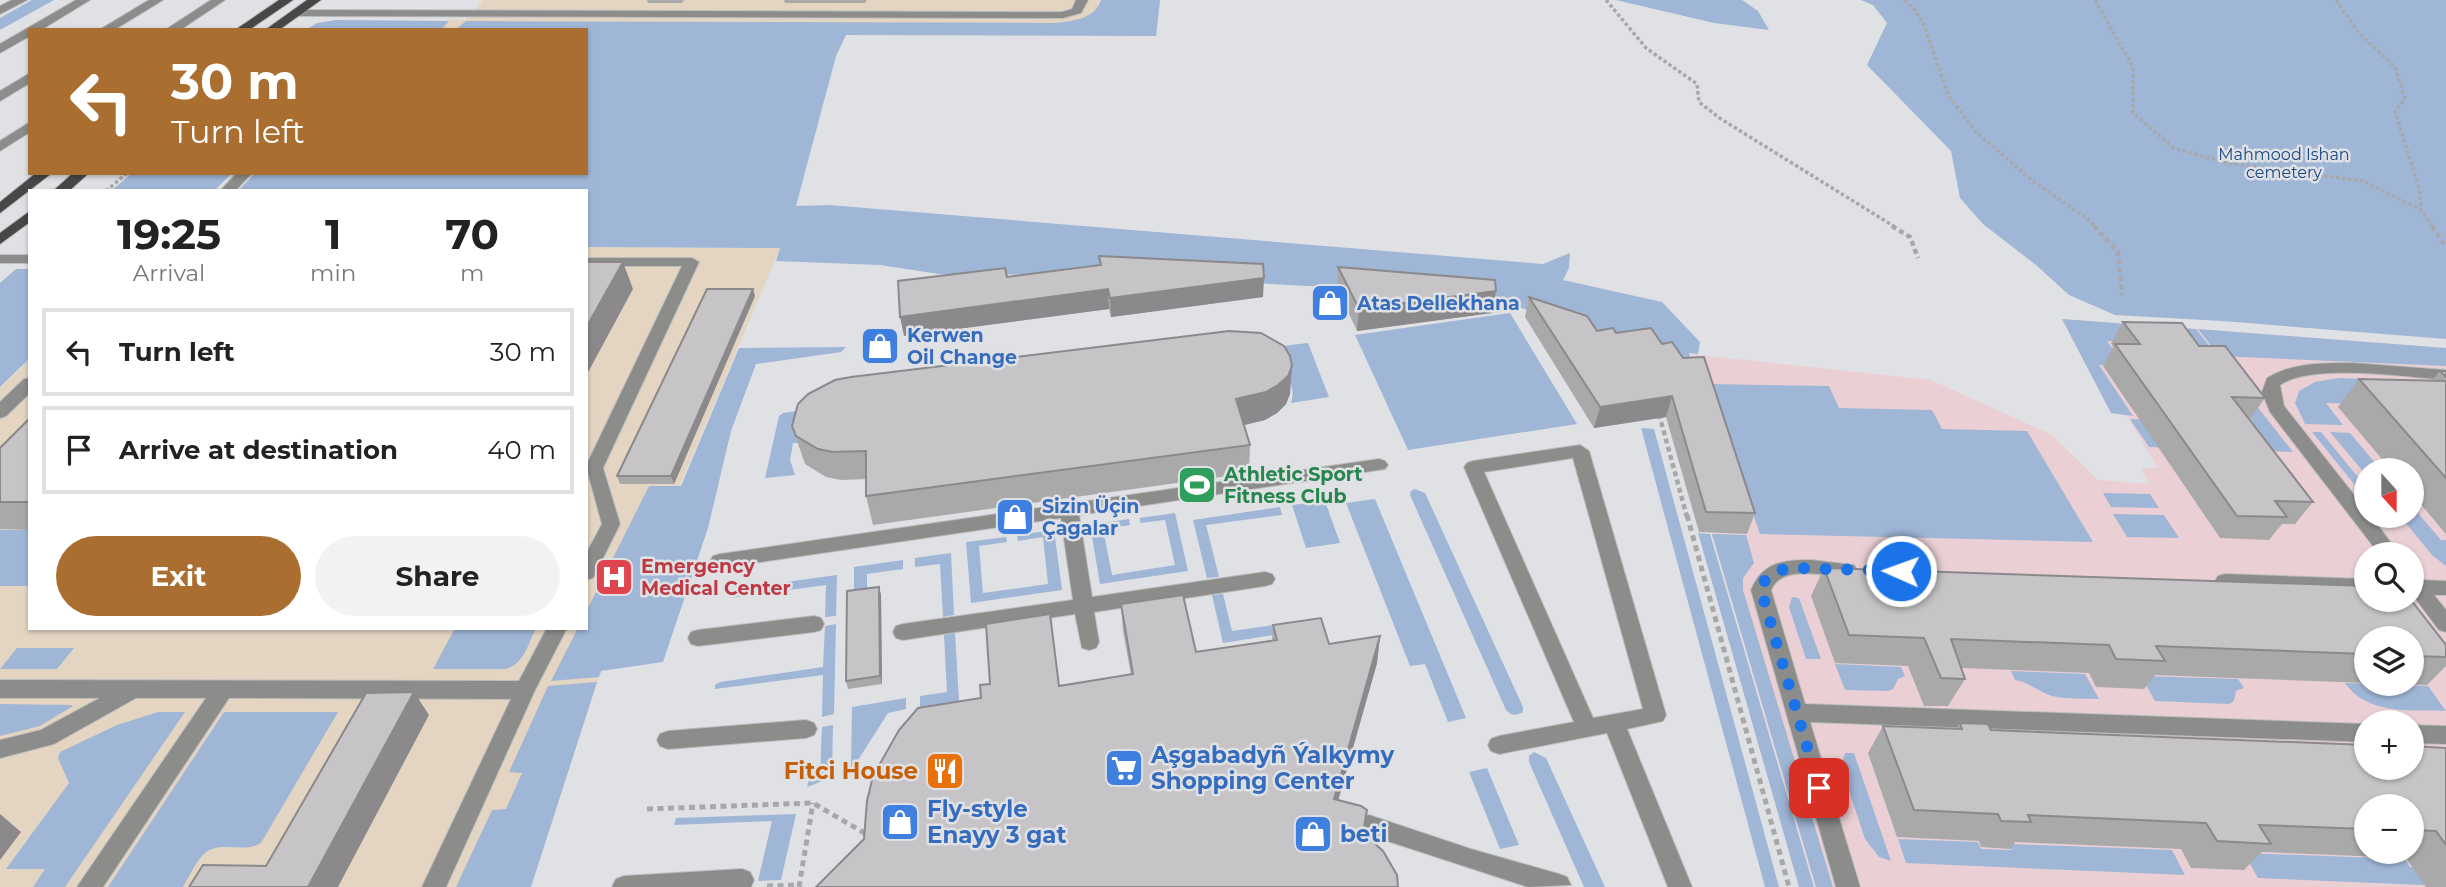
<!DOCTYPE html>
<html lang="en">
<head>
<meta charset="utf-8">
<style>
  :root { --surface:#fff; --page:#f2f2f2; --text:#222; --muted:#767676; --line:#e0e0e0; --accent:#aa6e30 }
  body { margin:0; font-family:Montserrat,sans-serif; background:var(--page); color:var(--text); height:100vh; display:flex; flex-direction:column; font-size:26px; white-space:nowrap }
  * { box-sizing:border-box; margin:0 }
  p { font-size:23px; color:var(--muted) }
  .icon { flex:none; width:38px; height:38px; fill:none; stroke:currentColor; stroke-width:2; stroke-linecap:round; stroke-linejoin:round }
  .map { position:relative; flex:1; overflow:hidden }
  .panel { position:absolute; left:28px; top:189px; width:560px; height:441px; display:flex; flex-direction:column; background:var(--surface); border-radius:0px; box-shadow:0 2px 5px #0004 }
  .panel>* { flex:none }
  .top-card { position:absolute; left:28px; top:28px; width:560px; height:147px; border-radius:0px; box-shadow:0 2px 5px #0004; background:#aa6e30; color:#fff; overflow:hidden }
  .needle { width:46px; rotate:159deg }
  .tools { position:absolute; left:2354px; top:458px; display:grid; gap:14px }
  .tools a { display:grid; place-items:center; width:70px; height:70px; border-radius:50%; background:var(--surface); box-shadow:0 2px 5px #0004; font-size:35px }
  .pin { position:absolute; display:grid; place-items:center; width:60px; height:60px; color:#fff; margin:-30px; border-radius:14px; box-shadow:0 4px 10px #0006 }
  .me { position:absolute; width:77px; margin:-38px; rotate:272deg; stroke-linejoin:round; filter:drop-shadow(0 0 5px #0008) }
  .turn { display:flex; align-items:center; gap:24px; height:147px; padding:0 28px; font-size:32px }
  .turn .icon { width:91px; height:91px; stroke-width:2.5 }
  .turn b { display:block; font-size:49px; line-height:60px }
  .eta { display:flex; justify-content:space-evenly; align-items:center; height:119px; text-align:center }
  .eta b { font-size:42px; font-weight:700; line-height:49px }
  .cta { display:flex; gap:14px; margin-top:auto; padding:14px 28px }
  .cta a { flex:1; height:80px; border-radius:42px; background:var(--accent); color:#fff; font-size:28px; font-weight:700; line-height:80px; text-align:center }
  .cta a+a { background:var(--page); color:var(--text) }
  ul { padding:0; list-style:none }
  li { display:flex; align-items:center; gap:21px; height:88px; margin:0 14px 10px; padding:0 14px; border:4px solid var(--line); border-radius:0px }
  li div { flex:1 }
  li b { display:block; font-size:26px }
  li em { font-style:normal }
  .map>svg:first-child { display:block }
  .education { fill:#ead0d5; fill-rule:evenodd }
  .medical { fill:#e4d5c2 }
  .green { fill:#9fb6d7 }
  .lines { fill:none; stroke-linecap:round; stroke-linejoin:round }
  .minor-casing { stroke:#bcbdbf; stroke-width:2 }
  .major-casing { stroke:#bcbdbf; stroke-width:2 }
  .path-far2 { stroke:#a7a8aa; stroke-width:3.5; stroke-dasharray:3.5 2.5; stroke-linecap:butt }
  .path-far1 { stroke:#a7a8aa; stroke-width:4.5; stroke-dasharray:5 3.5; stroke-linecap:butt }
  .path { stroke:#a7a8aa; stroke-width:5; stroke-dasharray:6 4.5; stroke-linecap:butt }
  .minor { fill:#8c8c8b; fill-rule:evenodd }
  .major { fill:#484745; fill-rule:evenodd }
  .wall { fill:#aaa9aa; fill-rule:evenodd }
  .shaded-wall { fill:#8b898b }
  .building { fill:#c6c4c6; stroke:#8b898b; stroke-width:2 }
  .route { stroke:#1a73e8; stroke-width:12; stroke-dasharray:0 21.6 }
  .labels { text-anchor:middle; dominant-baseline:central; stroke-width:5; stroke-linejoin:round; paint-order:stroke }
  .far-park-label { font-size:16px; fill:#184887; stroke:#e0e1e4 }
  .shop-label { font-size:19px; font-weight:bold; fill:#366cbe; stroke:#e0e1e4; text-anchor:start }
  .leisure-label { font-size:19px; font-weight:bold; fill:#27864d; stroke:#e0e1e4; text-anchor:start }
  .health-label { font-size:19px; font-weight:bold; fill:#be3a42; stroke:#e0e1e4; text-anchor:start }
  .near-shop-label { font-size:23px; font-weight:bold; fill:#366cbe; stroke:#e0e1e4; text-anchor:start }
  .near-food-label { font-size:23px; font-weight:bold; fill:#c56008; stroke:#e0e1e4; text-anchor:end }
</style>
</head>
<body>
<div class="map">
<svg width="2446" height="887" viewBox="0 0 2446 887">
  <rect width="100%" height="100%" fill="#e0e1e4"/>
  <path class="education" d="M2062 319 2446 348V887H1815L1711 533 1747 534 1691 354 1931 380 2052 435 2098 480 2149 484 2141 468H2158L2126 415 2111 413ZM2366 471H2412V516H2366ZM2366 555H2412V600H2366ZM2366 639H2412V684H2366ZM2366 723H2412V768H2366ZM2366 807H2412V852H2366Z"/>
  <path class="medical" d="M483 0H1160L1156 36 586 33V30L441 29 451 19 465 20Z
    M586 247 780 248 599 677 531 887H0V388L30 359V628H586Z"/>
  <path class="green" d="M32 0H54L0 30V18Z
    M1101 0H1160L1156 36 846 35 836 56 796 206 829 205 1543 264 1570 253 1569 268 1563 280 1662 302 1700 342 1698 354 1689 353 1696 377 1522 308 1468 316 1346 288 1100 275 939 274 880 265 776 261 780 248 586 247V191H238L255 173H586V30H306L317 23 336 20 449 21 442 29 455 30 466 21 1056 23C1073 21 1095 19 1101 0Z
    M1616 0H1742L1758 11 1769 30 1714 23Z
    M1861 0H2446V339L2222 321 2115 315 2069 295 2036 265 1983 224 1960 198 1951 151 1867 65 1887 23 1873 5Z
    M132 173H232L214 191H111Z
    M16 269H30V358L0 387V283Z
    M1510 313 1577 424 1408 450 1355 335Z
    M2062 319 2196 329 2293 452 2149 447 2130 419 2253 422 2210 367 2171 342 2107 341 2124 365H2099L2133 416 2111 413Z
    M2198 329 2446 348V366L2219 356Z
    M1308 343 1329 397 1291 403C1301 371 1263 362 1240 351Z
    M846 347 841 352 756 364 731 431 708 528 663 662 601 671 599 677 551 681 578 628H586V612L649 486H681L739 348Z
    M2332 379 2341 378 2446 383 2417 406 2326 403 2343 425 2305 424 2295 403 2299 391 2315 382Z
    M1708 384 1829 386 1839 408 1932 410 1942 429 2027 431 2093 542 1760 534Z
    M856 402 799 443H793L790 460 795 475 765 478 779 416 783 413Z
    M1641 428 1654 429 1779 887H1765Z
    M2312 432H2321L2366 487V499Z
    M2330 432 2350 433 2382 471H2366V475Z
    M1415 489 1425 493 1523 707V712C1516 716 1512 716 1506 710L1410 495 1411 491Z
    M2103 493 2150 494 2159 508 2111 507Z
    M1375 499 1466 718 1448 722 1425 664 1410 666 1346 503Z
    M1325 501 1340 543 1306 548 1292 505Z
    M2412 506 2441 540H2446V566L2432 555 2400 516H2412Z
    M1280 507 1282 515 1206 525 1219 577 1207 578 1193 520Z
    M1175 513 1188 571 1100 584 1090 525 1129 519 1130 525 1103 529 1112 575 1175 565 1165 520 1140 523V518Z
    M2113 514 2164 515 2179 538 2127 537Z
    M0 530H30V586H0Z
    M1054 530 1062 590 971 603 966 542 1006 537 1007 542 979 546 983 593 1048 584 1043 537 1018 541 1017 535Z
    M1698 533 1710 534 1814 887H1799Z
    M1712 534 1746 535 1754 563 1743 578V590L1833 887H1816Z
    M951 553 954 615 943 617 940 564 915 567V558Z
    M903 560V569L867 574V589L854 591V567Z
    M837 575 836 616 825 617 826 585 730 598 739 591 749 587Z
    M1223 594 1232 631 1315 619 1317 628 1223 643 1212 595Z
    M1792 597 1799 598 1821 659H1806L1789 607Z
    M836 624 834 714 822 717 823 675 715 689V685L720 682 823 667 825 626Z
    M455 628H536C528 644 524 664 506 669H433Z
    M955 633 959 701 920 707V696L947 692 944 635Z
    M17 648H74L57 669H0Z
    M1835 664 1901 667 1905 676 1898 679 1893 689 1888 691 1845 690Z
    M2011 671 2085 674 2099 699C2084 698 2067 700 2052 696 2039 692 2029 682 2015 680Z
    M2141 676 2238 679 2244 688 2236 691 2234 701 2229 704 2155 701Z
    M597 682 531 887H456L492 810 506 809 522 773 509 772 548 686Z
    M2345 683 2428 686 2446 711C2411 710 2367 715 2345 683Z
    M906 698V709L888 713 851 771 852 707Z
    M0 704 71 705 73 706 40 726 0 736Z
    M158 712H185L65 887H33L45 869H6L69 783 58 758 60 752 117 725Z
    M224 712H338L261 843C244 854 220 840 205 853 196 861 189 877 183 887H108Z
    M833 725 832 773 823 781 807 787 809 779 820 775 822 727Z
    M1534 752 1546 758 1605 887H1584L1529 762V756Z
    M1845 753H1854L1891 861 1879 857 1865 839 1841 766Z
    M1487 768 1519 845 1500 849 1469 772Z
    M796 814 781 880 758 881 772 821 674 825 676 818Z
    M1898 839 1978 842 1981 849 2012 850 2010 844 2172 850 2185 875 1906 863Z
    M2244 853 2405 859 2410 867 2443 868 2446 886 2258 878Z"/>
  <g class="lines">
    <g class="minor-casing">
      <path id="minor" d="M12 0H27L0 14V6Z
        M76 0H90L41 30H30V36L0 53V44Z
        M149 0H163L114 30H99Z
        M211 0H225L180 30H165Z
        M1076 0H1088L1081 13 1063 18 296 16 290 13 296 10 1062 12 1072 9Z
        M30 73V83L0 101V91Z
        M30 122V132L0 151V141Z
        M237 173H252L235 191H220Z
        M0 255H30V263H0Z
        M586 258H692L699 262 603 468 620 524 593 578 586 580V554L602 524 586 466 682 266H586Z
        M2354 363 2446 370V380C2406 377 2312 363 2280 385L2284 406 2366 510V516H2371L2400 555H2380L2270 412 2262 392 2267 378C2293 362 2325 363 2354 363Z
        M30 378V393L6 416 0 418V402L24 379Z
        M1580 445 1589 451 1666 715 1663 721 1627 729 1692 887H1668L1607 733 1499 754 1491 751 1488 745 1491 739 1499 736 1574 722 1464 467 1467 463 1473 461ZM1573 458 1643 709 1593 718 1484 472Z
        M1379 459 1385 461 1388 465 1385 469 1079 515 1092 597 1265 572 1272 574 1275 579 1272 584 1265 586 1094 612 1099 642 1096 648 1089 650 1082 648 1075 614 903 640 896 638 893 632 896 626 903 624 1073 600 1061 518 720 568 713 566 710 561 713 556 720 554Z
        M1811 560 1854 565 1857 570 1854 575 1847 577C1825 576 1782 564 1771 590L1805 704 2366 724V742L1810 722 1860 887H1836L1751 590C1763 562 1783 560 1811 560Z
        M2225 574 2366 579V593L2225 588 2218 586 2215 581 2218 576Z
        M2412 574 2422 580 2446 581V595H2434L2446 610V632L2439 630 2412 594Z
        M814 616 821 618 824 624 821 630 814 632 698 646 691 644 688 638 691 632 698 630Z
        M547 628H567L535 690 446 887H422L511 699 229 698 103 887H77L206 698H136L54 744 0 758V740L41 730 100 698H0V680L519 681Z
        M806 720 814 723 817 729 814 735 806 738 668 749 660 746 657 740 660 734 668 731Z
        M2412 725 2446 726V744L2412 743Z
        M1369 815 1471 849 1559 874 1567 877 1571 885 1528 887 1369 835 1361 832 1358 825 1361 818Z
        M742 869 750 872 754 880 751 887H612L616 879 624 876Z"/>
    </g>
    <g class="major-casing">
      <path id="major" d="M279 0H293L249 30H235Z
        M307 0H321L279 30H265Z
        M36 173H52L0 213V202Z
        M73 173H89L69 191H53Z
        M30 211V222L0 244V233Z"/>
    </g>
    <path class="path-far2" d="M1606 0 1646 48 1697 84 1699 102 1721 119 1895 227
      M1904 0 1915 10 1924 25 1948 95 1975 131 2034 182 2088 219 2096 227
      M2095 0 2133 67V113L2174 148 2226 163 2363 181 2421 210
      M2336 0 2358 32 2395 67 2405 99 2395 111 2419 188 2421 210 2433 227
      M106 191 127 173"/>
    <path class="path-far1" d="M1892 226 1910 237 1918 258
      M2094 226 2118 252 2122 295
      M2432 226 2446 247
      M1659 414 1687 517"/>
    <path class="path" d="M1687 515 1789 887
      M647 809 813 803 866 834
      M767 886 799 885
      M799 887 813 803"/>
    <use href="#minor" class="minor"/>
    <use href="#major" class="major"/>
  </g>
  <path class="wall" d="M647 0H684L682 3H648Z
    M784 0H867L865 3H785Z
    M1099 256 1263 297 1111 317 1109 309 904 336 1007 277 1100 265Z
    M1338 267 1492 313 1357 331 1337 288Z
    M755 296 674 484H620L617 476Z
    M1529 297 1597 331 1616 333 1662 344 1755 513 1747 534 1699 532 1666 417 1594 428 1525 317Z
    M2123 322 2199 346 2265 398 2249 420 2313 502 2295 524H2282L2269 540 2220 538 2103 366 2113 347 2111 343Z
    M2440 371H2446V534L2412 494V471H2392L2338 407 2359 379 2432 381Z
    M1290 394 1286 404 1277 413 1265 420 1244 425 1250 445 1249 473 873 525 866 496V479L841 480 826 477 805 464 792 426Z
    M30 418V530L0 529V448Z
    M1824 568 2366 586V600H2411L2446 645V666L2427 685 2409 684H2412V639H2366V683L2155 675 2144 689 2096 687 2089 673 1961 668 1965 679 1948 706H1924L1908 666 1835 663 1811 596Z
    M879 587 881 595 882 684 848 689 846 681Z
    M1121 604 1196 652 1272 640 1273 625 1329 644 1380 636 1377 663 1338 800 1364 835 1059 685 1131 675 1123 631Z
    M1960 723 1991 730 2446 748V887H2426L2406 858 2262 852 2244 870 2191 868 2181 849 2015 842 2011 849 1981 847 1979 841 1897 837 1868 753 1883 726 1956 729ZM2366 807H2412V852H2366Z"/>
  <path class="shaded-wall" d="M623 262 633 289 586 376V328Z
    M1264 278 1263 297 1111 317 1110 298Z
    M753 289 755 296 674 484 671 476Z
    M1108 289 1109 309 904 336 900 317Z
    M1496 291 1492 313 1357 331 1359 309Z
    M1292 366 1290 394 1286 404 1277 413 1265 420 1236 427V399Z
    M1672 396 1666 417 1594 428 1600 407Z
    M879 587 881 595 882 684 880 676Z
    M1380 636 1377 663 1331 826 1334 799Z
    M414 692 429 715 338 887H308Z
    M0 814 21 832 0 860Z"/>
  <path class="building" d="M1099 256 1263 264 1264 278 1110 298 1108 289 900 317 898 281 1005 268 1007 277 1101 265Z
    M586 262H623L586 328Z
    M1338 267 1495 280 1496 291 1359 309Z
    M707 289H753L671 476H617Z
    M1529 297 1587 316 1597 331 1613 328 1616 333 1651 328 1662 344 1672 342 1683 358 1704 357 1755 513 1706 512 1672 396 1600 407Z
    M2123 322 2182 323 2199 346H2225L2265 398 2232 397 2313 502 2275 501 2287 517 2237 516 2115 344H2140Z
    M1229 331 1261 333 1284 346 1290 356 1292 366 1288 376 1278 385 1266 392 1236 399 1250 445 866 496V451L833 452 818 449 796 436 792 426 798 404 808 394 835 380 851 377Z
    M2440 371H2446V377Z
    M2359 379 2446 381V478Z
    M30 418V502H0V448Z
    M1824 568 2366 586V600H2411L2446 645V657L2412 656V639H2366V654L2156 646 2165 661 2116 659 2109 645 1951 639 1965 679 1941 678 1924 638 1849 635Z
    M879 587 880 676 846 681 847 591Z
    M1183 595 1196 652 1277 640 1273 625 1321 618 1329 644 1380 636 1334 799 1361 806 1367 810 1363 833 1383 851 1397 875 1398 887H816L864 839 867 801 873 776 899 730 918 708 981 698 980 685 990 684 986 624 1050 614 1059 686 1133 674 1121 604Z
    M414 692 308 887H189L203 865 266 866 366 693Z
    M1960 723 1988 724 1991 730 2366 745V768H2412V746L2446 748V845L2436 831 2412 830V807H2366V829L2259 825 2271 844 2217 841 2206 823 2028 815 2031 822 2001 821 1998 814 1914 810 1883 726 1962 729Z"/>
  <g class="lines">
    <path class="route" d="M1819 788 1761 590C1764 575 1777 570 1792 568L1901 571"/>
  </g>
  <defs>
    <g id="shop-square" transform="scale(2.0125)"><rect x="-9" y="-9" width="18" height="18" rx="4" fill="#3f7fe0" stroke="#e0e1e4"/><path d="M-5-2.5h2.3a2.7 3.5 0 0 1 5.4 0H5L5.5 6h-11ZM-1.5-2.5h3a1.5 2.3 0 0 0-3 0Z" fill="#fff"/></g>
    <g id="stadium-square" transform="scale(2.0125)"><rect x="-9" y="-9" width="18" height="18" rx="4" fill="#2e9e5b" stroke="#e0e1e4"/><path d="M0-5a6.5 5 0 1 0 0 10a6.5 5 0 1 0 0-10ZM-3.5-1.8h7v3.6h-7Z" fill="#fff"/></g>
    <g id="hospital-square" transform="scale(2.0125)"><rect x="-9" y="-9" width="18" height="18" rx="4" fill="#e0444e" stroke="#e0e1e4"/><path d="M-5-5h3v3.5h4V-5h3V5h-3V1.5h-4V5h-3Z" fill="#fff"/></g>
    <g id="supermarket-square" transform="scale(2.0125)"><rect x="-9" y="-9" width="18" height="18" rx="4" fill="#3f7fe0" stroke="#e0e1e4"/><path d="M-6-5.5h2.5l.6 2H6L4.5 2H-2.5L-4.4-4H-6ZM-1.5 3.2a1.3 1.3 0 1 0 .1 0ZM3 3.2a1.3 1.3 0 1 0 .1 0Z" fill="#fff"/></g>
    <g id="restaurant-square" transform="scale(2.0125)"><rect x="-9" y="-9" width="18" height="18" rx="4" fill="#e8710a" stroke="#e0e1e4"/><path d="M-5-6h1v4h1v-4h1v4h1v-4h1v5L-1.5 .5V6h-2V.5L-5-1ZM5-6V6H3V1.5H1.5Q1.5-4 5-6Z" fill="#fff"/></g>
  </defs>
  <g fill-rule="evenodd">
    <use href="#shop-square" x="1330" y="303"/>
    <use href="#shop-square" x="880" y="346"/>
    <use href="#stadium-square" x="1197" y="485"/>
    <use href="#shop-square" x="1015" y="517"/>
    <use href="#hospital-square" x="614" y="577"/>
    <use href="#supermarket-square" x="1124" y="768"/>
    <use href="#restaurant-square" x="945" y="771"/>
    <use href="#shop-square" x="900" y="822"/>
    <use href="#shop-square" x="1313" y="834"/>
  </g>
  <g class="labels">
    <g class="far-park-label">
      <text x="2284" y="154">Mahmood Ishan<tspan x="2284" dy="18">cemetery</tspan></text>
    </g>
    <g class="shop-label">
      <text x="1357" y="303">Atas Dellekhana</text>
      <text x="907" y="335">Kerwen<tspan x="907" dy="22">Oil Change</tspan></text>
      <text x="1042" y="506">Sizin Üçin<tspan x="1042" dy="22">Çagalar</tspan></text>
    </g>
    <g class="leisure-label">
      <text x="1224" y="474">Athletic Sport<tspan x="1224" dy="22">Fitness Club</tspan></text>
    </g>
    <g class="health-label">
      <text x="641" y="566">Emergency<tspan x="641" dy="22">Medical Center</tspan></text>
    </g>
    <g class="near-shop-label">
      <text x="1151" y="755">Aşgabadyñ Ýalkymy<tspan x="1151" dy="26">Shopping Center</tspan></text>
      <text x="927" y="809">Fly-style<tspan x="927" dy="26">Enayy 3 gat</tspan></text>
      <text x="1340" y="834">beti</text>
    </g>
    <g class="near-food-label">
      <text x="918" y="771">Fitci House</text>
    </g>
  </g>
</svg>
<div class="tools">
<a><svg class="needle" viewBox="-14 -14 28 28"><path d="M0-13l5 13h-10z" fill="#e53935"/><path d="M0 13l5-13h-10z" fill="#767676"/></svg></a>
<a><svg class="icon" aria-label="search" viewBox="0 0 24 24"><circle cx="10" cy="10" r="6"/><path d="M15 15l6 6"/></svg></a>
<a><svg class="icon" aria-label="layers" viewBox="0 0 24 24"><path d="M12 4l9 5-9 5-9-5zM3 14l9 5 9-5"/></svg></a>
<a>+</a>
<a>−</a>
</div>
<div class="pin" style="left:1819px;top:788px;background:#d93025"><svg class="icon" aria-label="arrive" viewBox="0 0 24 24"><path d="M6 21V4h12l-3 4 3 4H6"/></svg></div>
<svg class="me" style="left:1901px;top:571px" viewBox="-20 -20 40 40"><circle r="17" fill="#1a73e8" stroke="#fff" stroke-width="3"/><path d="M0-11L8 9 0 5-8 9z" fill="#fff"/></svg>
<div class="top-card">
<div class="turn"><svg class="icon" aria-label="left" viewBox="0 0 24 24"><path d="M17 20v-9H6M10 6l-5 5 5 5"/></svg><div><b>30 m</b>Turn left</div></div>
</div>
<section class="panel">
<div class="eta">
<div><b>19:25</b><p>Arrival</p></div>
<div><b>1</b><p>min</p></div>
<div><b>70</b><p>m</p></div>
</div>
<ul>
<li><svg class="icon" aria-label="left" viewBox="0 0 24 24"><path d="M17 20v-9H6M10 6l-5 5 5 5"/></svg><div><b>Turn left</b></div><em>30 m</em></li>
<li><svg class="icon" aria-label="arrive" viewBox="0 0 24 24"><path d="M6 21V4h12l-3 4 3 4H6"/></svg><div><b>Arrive at destination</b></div><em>40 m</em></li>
</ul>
<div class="cta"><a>Exit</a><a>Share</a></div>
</section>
</div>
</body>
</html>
